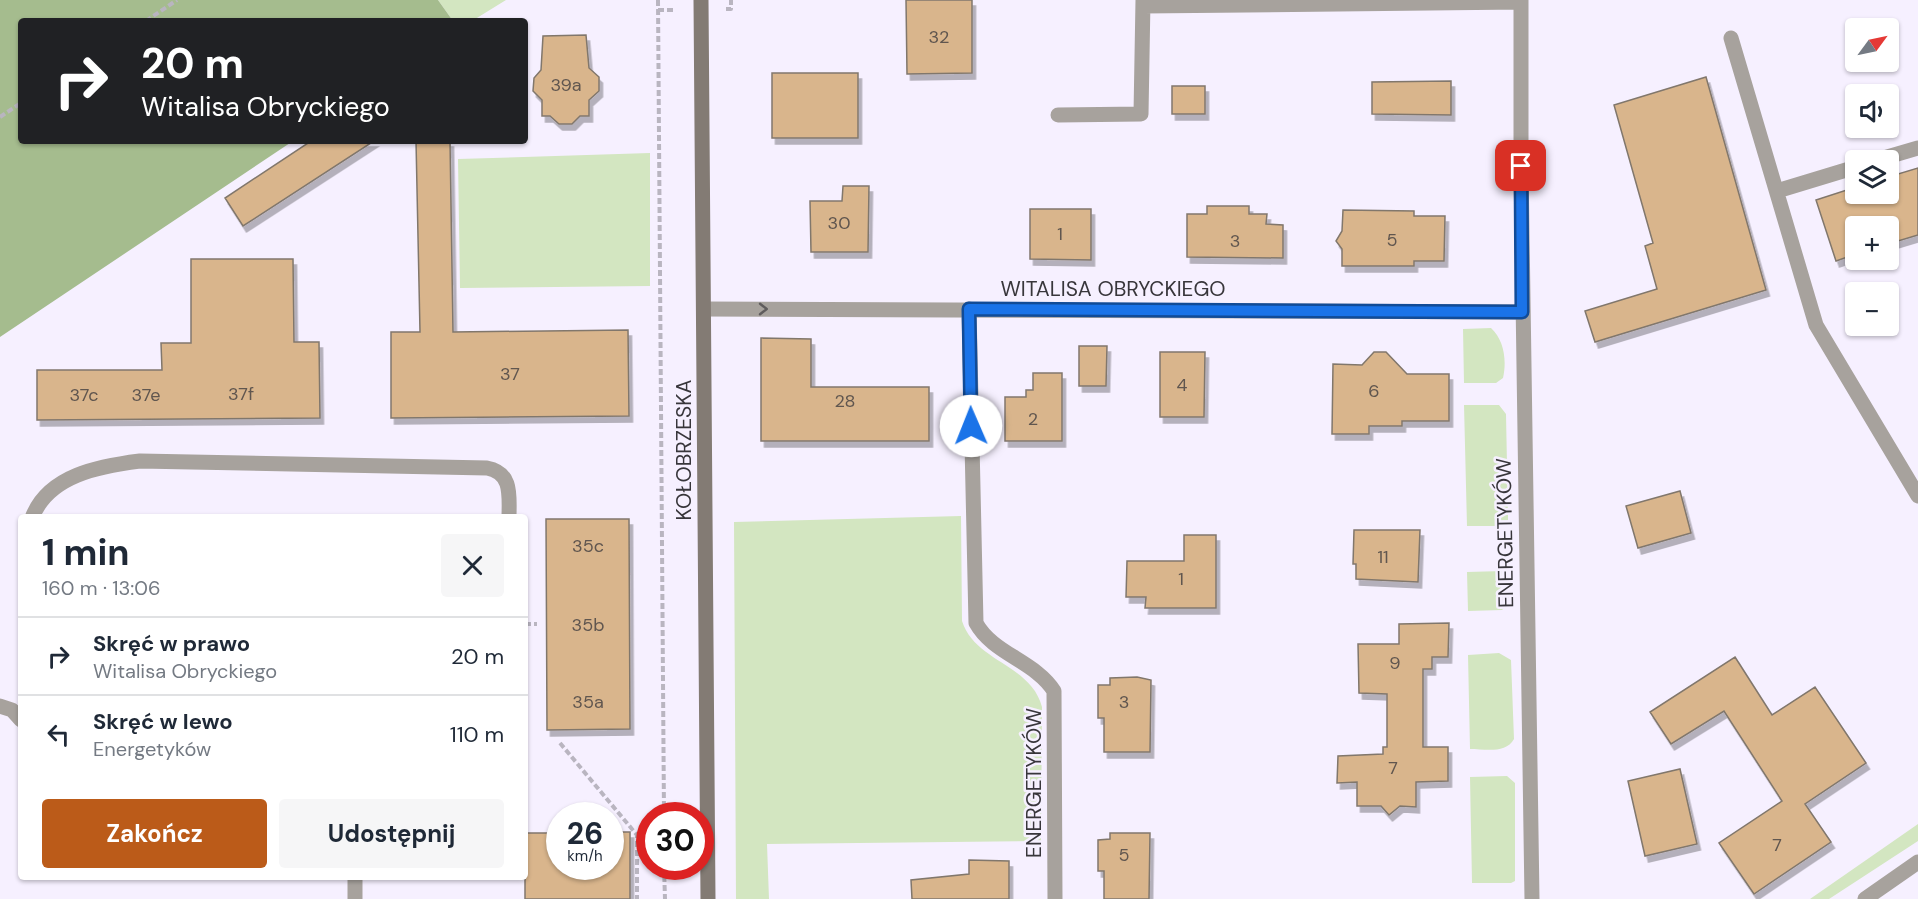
<!DOCTYPE html>
<html lang="pl">
<head>
<meta charset="utf-8">
<style>
  :root { --surface:#fff; --page:#f6f6f7; --text:#1f2937; --muted:#747a83; --line:#e0e1e3; --accent:#bb5b19 }
  body { margin:0; font-family:"DM Sans",sans-serif; background:var(--page); color:var(--text); height:100vh; display:flex; flex-direction:column; font-size:22px; white-space:nowrap }
  * { box-sizing:border-box; margin:0 }
  p { font-size:20px; color:var(--muted) }
  .icon { flex:none; width:33px; height:33px; fill:none; stroke:currentColor; stroke-width:2; stroke-linecap:round; stroke-linejoin:round }
  .map { position:relative; flex:1; overflow:hidden }
  .sheet { position:absolute; left:18px; top:514px; width:510px; height:366px; display:flex; flex-direction:column; background:var(--surface); border-radius:6px; box-shadow:0 2px 4px #0004 }
  .sheet>* { flex:none }
  .banner { position:absolute; left:18px; top:18px; width:510px; height:126px; border-radius:6px; box-shadow:0 2px 4px #0004; background:#202124; color:#fff; overflow:hidden }
  .needle { width:39px; rotate:57deg }
  .tools { position:absolute; left:1845px; top:18px; display:grid; gap:12px }
  .tools a { display:grid; place-items:center; width:54px; height:54px; border-radius:6px; background:var(--surface); box-shadow:0 2px 4px #0004; font-size:30px }
  .speed { position:absolute; left:546px; top:802px; display:flex; gap:12px; font-size:30px; font-weight:700; text-align:center }
  .speed>* { display:grid; place-content:center; width:78px; height:78px; border-radius:50%; background:var(--surface); box-shadow:0 2px 4px #0004; line-height:1 }
  .speed small { font-size:15px; font-weight:400 }
  .speed .limit { border:9px solid #d22; background:#fff; color:#111 }
  .pin { position:absolute; display:grid; place-items:center; width:51px; height:51px; color:#fff; margin:-26px; border-radius:12px; box-shadow:0 3px 9px #0006 }
  .me { position:absolute; width:66px; margin:-33px; rotate:359deg; stroke-linejoin:round; filter:drop-shadow(0 0 4px #0008) }
  .turn { display:flex; align-items:center; gap:21px; height:126px; padding:0 24px; font-size:27px }
  .turn .icon { width:78px; height:78px; stroke-width:2.5 }
  .turn b { display:block; font-size:42px; line-height:51px }
  .round { display:grid; place-items:center; flex:none; width:63px; height:63px; border-radius:6px; background:var(--page) }
  .summary { display:flex; align-items:center; justify-content:space-between; height:102px; padding:0 24px }
  h1 { font-size:36px; font-weight:700; line-height:45px }
  .primary-button { display:flex; gap:12px; margin-top:auto; padding:12px 24px }
  .primary-button a { flex:1; height:69px; border-radius:6px; background:var(--accent); color:#fff; font-size:24px; font-weight:700; line-height:69px; text-align:center }
  .primary-button a+a { background:var(--page); color:var(--text) }
  ul { padding:0; list-style:none }
  li { display:flex; align-items:center; gap:18px; height:78px; padding:0 24px; border-top:2px solid var(--line) }
  li div { flex:1 }
  li b { display:block; font-size:22px }
  li em { font-style:normal }
  .map>svg:first-child { display:block }
  .green { fill:#d3e6c1 }
  .forest { fill:#a5bc8e }
  .building { fill:#d9b58c; stroke:#81776c; stroke-width:1.5; filter:url(#shadow) }
  .lines { fill:none; stroke-linecap:round; stroke-linejoin:round }
  .path { stroke:#b9b5c0; stroke-width:4; stroke-dasharray:6 3; stroke-linecap:butt }
  .lane { stroke:#a7a29d; stroke-width:15 }
  .street { stroke:#a7a29d; stroke-width:15 }
  .secondary { stroke:#837b74; stroke-width:15 }
  .oneway { stroke:#5f5c5d }
  .route-casing { stroke:#114b97; stroke-width:15 }
  .route { stroke:#1a73e8; stroke-width:10 }
  .labels { text-anchor:middle; dominant-baseline:central; stroke-width:5; stroke-linejoin:round; paint-order:stroke }
  .number-label { font-size:18px; fill:#60564f }
  .street-label { font-size:21px; fill:#38363b; stroke:#f6f0ff }
</style>
</head>
<body>
<div class="map">
<svg width="1918" height="899" viewBox="0 0 1918 899">
  <defs>
    <filter id="shadow"><feDropShadow dx="3.5" dy="6" stdDeviation="0" flood-color="#0004"/></filter>
  </defs>
  <rect width="100%" height="100%" fill="#f6f0ff"/>
  <path class="green" d="M438 0H506L472 21H453Z
    M650 153V286L460 288 458 159Z
    M1491 328C1504 340 1507 360 1503 378L1496 383H1464L1463 329Z
    M1464 405H1499L1506 414 1508 516V523L1501 526H1467Z
    M961 516 962 621C975 662 1031 664 1042 707L1041 841 767 844 769 899H736L734 522Z
    M1503 571 1509 577C1509 589 1512 602 1502 610L1468 611 1467 572Z
    M1499 653 1511 660 1514 739C1506 754 1485 749 1470 749L1468 655Z
    M1507 776 1515 783V881L1511 883H1472L1470 777Z
    M1918 824V841L1829 899H1810Z"/>
  <path class="forest" d="M0 0H438L453 21H21V141H293L0 337Z"/>
  <path class="building" d="M906 0H972V73L907 74Z
    M586 35 589 68 599 77V91L589 100V116H580L572 124H559L550 116H542V100L533 91 534 78 541 70 543 36Z
    M772 73H858V138H772Z
    M1706 77 1766 290 1595 342 1585 311 1657 289 1645 246 1653 243 1614 105Z
    M1451 81V115L1372 114V82Z
    M1172 86H1205V114H1172Z
    M311 141H374L243 226 225 198Z
    M416 141H450L453 332 628 330 629 416 391 418V332H420Z
    M1918 168V235L1888 244V226H1856V254L1836 261 1816 200 1856 187V194H1888V177Z
    M843 186H869L868 252H811L810 201H842Z
    M1207 206H1249V214H1267L1266 224 1283 225V258L1187 257V214H1207Z
    M1030 209H1091V260L1030 259Z
    M1343 210 1414 211V216H1445L1444 261H1414V266H1342V249L1336 241 1342 231Z
    M191 259H293L294 342H319L320 418 37 420V370H162L161 343H191Z
    M761 338 811 339V387H929V441H761Z
    M1079 346H1107L1106 386H1079Z
    M1160 352H1205L1204 417H1160Z
    M1374 352H1386L1407 374H1449V421H1402V426H1369V434H1332L1333 364 1362 365Z
    M1033 373H1062V441H1005V397H1026V390H1033Z
    M1680 491 1691 533 1638 548 1626 506Z
    M546 519H629L630 729 547 730Z
    M1354 530H1420L1418 582 1356 579V564H1353Z
    M1184 535H1216V608H1145L1146 597H1126L1127 561H1184Z
    M1449 623 1448 657H1432V669H1423V747H1448V781L1416 782V807L1400 806 1389 815 1381 806H1357V782L1337 783 1338 756 1383 754V747H1387V694L1359 693 1358 644H1399V624Z
    M1735 657 1772 715 1815 687 1866 763 1805 804 1831 842 1754 894 1719 843 1782 801 1724 711 1671 744 1650 712Z
    M1137 677 1151 680 1150 752H1104V718H1098V685H1110V678Z
    M1680 769 1697 844 1645 856 1628 781Z
    M610 832H630V899H525V833H560V867H610Z
    M1110 833H1150L1149 899H1104V871H1098V840L1110 839Z
    M969 860 1009 861V899H912L911 880 969 874Z"/>
  <g class="lines">
    <path class="path" d="M658 0 664 816
      M726 9H731V0
      M658 10H676
      M146 21 177 0
      M0 117 21 103
      M525 624H537
      M560 743 637 835V899
      M664 867 665 899"/>
    <path class="lane" d="M1521 0V166
      M1143 6 1521 2
      M1731 38 1816 325 1918 496
      M1058 115 1141 114 1143 0
      M1877 160 1918 148
      M1777 191 1856 167"/>
    <path class="street" d="M1521 166 1532 899
      M704 309 1522 312
      M969 309 976 623C993 654 1035 661 1054 691L1055 899
      M32 518C48 475 100 466 140 461L487 468C513 473 509 496 509 518
      M0 706 12 710 21 720
      M355 878V899
      M1865 899 1918 862"/>
    <path class="secondary" d="M701 0 708 899"/>
  </g>
  <defs><path id="oneway-chevron" d="M-2-3.5L2.5 0L-2 3.5" fill="none" stroke-width="1.6" stroke-linecap="round" stroke-linejoin="round" transform="scale(1.5)"/></defs>
  <use class="oneway" href="#oneway-chevron" transform="translate(763 309)"/>
  <g class="lines">
    <g class="route-casing">
      <path id="route" d="M971 426 969 309 1522 312 1521 166"/>
    </g>
    <use href="#route" class="route"/>
  </g>
  <g class="labels">
    <g class="number-label">
      <text x="939" y="37">32</text>
      <text x="566" y="85">39a</text>
      <text x="839" y="223">30</text>
      <text x="1060" y="234">1</text>
      <text x="1392" y="240">5</text>
      <text x="1235" y="241">3</text>
      <text x="510" y="374">37</text>
      <text x="1182" y="385">4</text>
      <text x="1374" y="391">6</text>
      <text x="241" y="394">37f</text>
      <text x="84" y="395">37c</text>
      <text x="146" y="395">37e</text>
      <text x="845" y="401">28</text>
      <text x="1033" y="419">2</text>
      <text x="588" y="546">35c</text>
      <text x="1383" y="557">11</text>
      <text x="1181" y="579">1</text>
      <text x="588" y="625">35b</text>
      <text x="1395" y="663">9</text>
      <text x="588" y="702">35a</text>
      <text x="1124" y="702">3</text>
      <text x="1393" y="768">7</text>
      <text x="1777" y="845">7</text>
      <text x="1124" y="855">5</text>
    </g>
    <g class="street-label">
      <text x="1113" y="289">WITALISA OBRYCKIEGO</text>
      <text transform="translate(684 450) rotate(-90)">KOŁOBRZESKA</text>
      <text transform="translate(1505 533) rotate(-91)">ENERGETYKÓW</text>
      <text transform="translate(1034 783) rotate(-90)">ENERGETYKÓW</text>
    </g>
  </g>
</svg>
<div class="tools">
<a><svg class="needle" viewBox="-14 -14 28 28"><path d="M0-13l5 13h-10z" fill="#e53935"/><path d="M0 13l5-13h-10z" fill="#747a83"/></svg></a>
<a><svg class="icon" aria-label="sound" viewBox="0 0 24 24"><path d="M4 9h4l5-4v14l-5-4H4zM17 9q2 3 0 6"/></svg></a>
<a><svg class="icon" aria-label="layers" viewBox="0 0 24 24"><path d="M12 4l9 5-9 5-9-5zM3 14l9 5 9-5"/></svg></a>
<a>+</a>
<a>−</a>
</div>
<div class="speed"><div>26<small>km/h</small></div><div class="limit">30</div></div>
<div class="pin" style="left:1521px;top:166px;background:#d93025"><svg class="icon" aria-label="arrive" viewBox="0 0 24 24"><path d="M6 21V4h12l-3 4 3 4H6"/></svg></div>
<svg class="me" style="left:971px;top:426px" viewBox="-20 -20 40 40"><circle r="19" fill="#fff"/><path d="M0-13L10 11 0 6-10 11z" fill="#1a73e8"/></svg>
<div class="banner">
<div class="turn"><svg class="icon" aria-label="right" viewBox="0 0 24 24"><path d="M7 20v-9h11M14 6l5 5-5 5"/></svg><div><b>20 m</b>Witalisa Obryckiego</div></div>
</div>
<section class="sheet">
<div class="summary"><div><h1>1 min</h1><p>160 m · 13:06</p></div><a class="round"><svg class="icon" aria-label="close" viewBox="0 0 24 24"><path d="M6 6l12 12M18 6L6 18"/></svg></a></div>
<ul>
<li><svg class="icon" aria-label="right" viewBox="0 0 24 24"><path d="M7 20v-9h11M14 6l5 5-5 5"/></svg><div><b>Skręć w prawo</b><p>Witalisa Obryckiego</p></div><em>20 m</em></li>
<li><svg class="icon" aria-label="left" viewBox="0 0 24 24"><path d="M17 20v-9H6M10 6l-5 5 5 5"/></svg><div><b>Skręć w lewo</b><p>Energetyków</p></div><em>110 m</em></li>
</ul>
<div class="primary-button"><a>Zakończ</a><a>Udostępnij</a></div>
</section>
</div>
</body>
</html>
